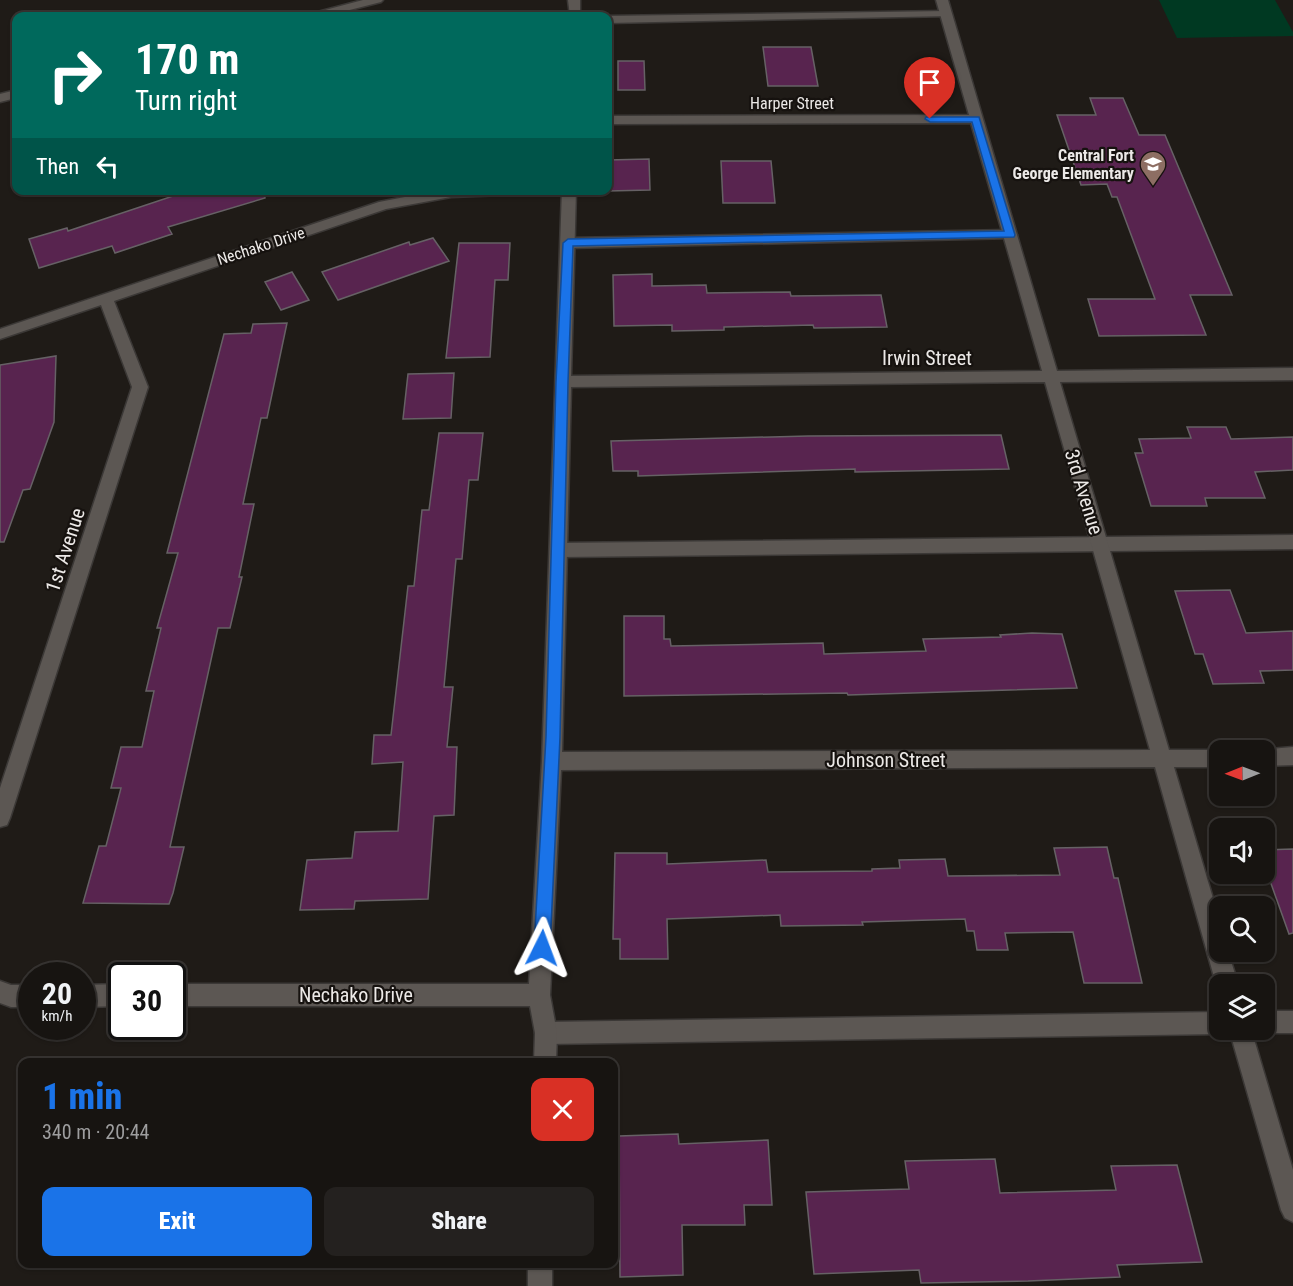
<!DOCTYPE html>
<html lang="en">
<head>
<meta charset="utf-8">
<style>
  :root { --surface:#171411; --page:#24211f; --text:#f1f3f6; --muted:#9e9e9f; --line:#363331; --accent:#1a73e8 }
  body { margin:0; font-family:"Roboto Condensed",sans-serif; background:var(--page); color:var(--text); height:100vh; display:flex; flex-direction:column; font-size:22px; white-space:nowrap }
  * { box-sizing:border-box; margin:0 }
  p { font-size:20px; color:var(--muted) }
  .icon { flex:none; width:33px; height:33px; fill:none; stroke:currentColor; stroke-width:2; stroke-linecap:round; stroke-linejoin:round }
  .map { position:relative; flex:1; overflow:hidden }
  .panel { position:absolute; left:18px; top:1058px; width:600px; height:210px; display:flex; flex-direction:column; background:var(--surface); border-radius:12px; box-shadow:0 2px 4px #0004,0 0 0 2px var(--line) }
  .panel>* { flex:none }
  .hud { position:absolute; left:12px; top:12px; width:600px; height:183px; border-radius:12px; box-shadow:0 2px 4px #0004,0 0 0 2px var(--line); background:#00695c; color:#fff; overflow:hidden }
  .needle { width:39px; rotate:269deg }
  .fabs { position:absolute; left:1209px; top:740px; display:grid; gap:12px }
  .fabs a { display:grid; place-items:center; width:66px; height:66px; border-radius:12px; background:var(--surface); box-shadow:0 2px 4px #0004,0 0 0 2px var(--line); font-size:30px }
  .speed { position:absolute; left:18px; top:962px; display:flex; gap:12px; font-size:30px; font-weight:700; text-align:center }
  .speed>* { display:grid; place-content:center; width:78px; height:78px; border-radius:50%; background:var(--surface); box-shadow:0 2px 4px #0004,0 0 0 2px var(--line); line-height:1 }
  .speed small { font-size:15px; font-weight:400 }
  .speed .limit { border:3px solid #111; border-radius:9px; background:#fff; color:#111 }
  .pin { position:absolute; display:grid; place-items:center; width:51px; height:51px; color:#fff; margin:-62px -26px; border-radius:50% 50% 50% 0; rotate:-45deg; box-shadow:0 0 6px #0007 }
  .pin .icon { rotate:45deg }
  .me { position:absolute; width:66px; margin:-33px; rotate:3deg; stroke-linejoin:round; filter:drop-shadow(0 0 4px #0008) }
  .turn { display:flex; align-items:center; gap:21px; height:126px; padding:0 24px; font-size:27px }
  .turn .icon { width:78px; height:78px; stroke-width:2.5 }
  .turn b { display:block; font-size:42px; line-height:51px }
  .then { display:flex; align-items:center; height:57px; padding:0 24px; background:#0003; gap:12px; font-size:22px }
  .round { display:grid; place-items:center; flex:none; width:63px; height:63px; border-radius:12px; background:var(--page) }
  .overview { display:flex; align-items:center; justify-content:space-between; height:102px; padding:0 24px }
  h1 { font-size:36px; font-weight:800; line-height:45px; color:var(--accent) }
  .button { display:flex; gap:12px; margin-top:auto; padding:12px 24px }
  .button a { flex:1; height:69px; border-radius:12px; background:var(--accent); color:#fff; font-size:24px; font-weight:800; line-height:69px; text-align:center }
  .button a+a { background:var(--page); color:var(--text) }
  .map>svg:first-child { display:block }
  .green { fill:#003922 }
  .building { fill:#58244f; stroke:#666165; stroke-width:1.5 }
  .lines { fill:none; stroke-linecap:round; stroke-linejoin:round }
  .lane-casing { stroke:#3b3836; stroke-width:3 }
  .street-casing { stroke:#3b3836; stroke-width:3 }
  .lane { fill:#5c5753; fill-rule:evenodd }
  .street { fill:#5c5753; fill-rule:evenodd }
  .route { fill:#1a73e8; stroke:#114b97; stroke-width:1.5 }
  .labels { text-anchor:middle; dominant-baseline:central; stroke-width:4.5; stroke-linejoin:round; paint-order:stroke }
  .far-street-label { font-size:16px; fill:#ece9e7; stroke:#16120f }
  .far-poi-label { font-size:16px; font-weight:bold; fill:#ece9e7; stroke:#16120f; text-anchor:end }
  .street-label { font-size:20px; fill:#ece9e7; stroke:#16120f }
</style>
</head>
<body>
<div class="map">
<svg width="1293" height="1286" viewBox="0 0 1293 1286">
  <rect width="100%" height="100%" fill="#1f1b17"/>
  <path class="green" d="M1159 0H1275L1293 32V36L1177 38Z"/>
  <path class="building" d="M763 47H811L818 86H768Z
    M618 61H644L645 90H618Z
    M1090 98H1123L1139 135H1165L1232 295H1190L1206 335 1099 336 1088 299H1155L1117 197H1112L1107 184 1081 185 1057 115H1096Z
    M649 159 650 190 608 191V160Z
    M721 161H771L775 203H723Z
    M191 190H264L265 198 168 227 172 234 115 253 112 246 39 268 29 239 67 228 68 231Z
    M433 238 449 261 338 300 322 272 409 242 410 245Z
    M459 243H510L508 280H495L490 357 446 358Z
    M292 272 309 300 281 310 265 282Z
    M652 274V286L706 285 707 293 790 292 791 296 881 295 887 327 814 328 813 325 724 327V330L672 331V325L614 326 613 275Z
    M287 323 267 418H261L243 504H254L239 577H242L230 628H218L170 847H184L173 893 169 904 83 903 99 846H106L121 788H111L121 747H142L154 691H146L161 628H157L178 553H167L224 334 251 333 253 324Z
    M56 356 54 422 30 489 23 490 4 542H0V365Z
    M454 373 451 418 403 419 408 374Z
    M1187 427H1226L1231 439 1293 437V470L1255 472 1265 498H1205L1207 506H1151L1135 453H1143L1139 439 1191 438Z
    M439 433H483L478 480H469L462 559H456L444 687H453L447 747H457L454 815 434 816 428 899 355 901 354 909 300 910 307 860 352 858 355 832 398 831 403 762 372 764 374 735H391L408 586H414L422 510H429Z
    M1001 435 1009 469 855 472V469L638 476V471H613L611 441 808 436Z
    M1230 590 1246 633 1293 631V670L1260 671 1264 683 1213 684 1203 654H1195L1175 591Z
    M624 616H664V639H670L671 646 823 643 824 654 926 651 923 639 1001 637 1000 635 1032 633 1062 634 1077 688 848 695 847 693 624 696Z
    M1107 847 1114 878H1118L1142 983H1084L1073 932 1005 933 1008 950H977L974 931H967L965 919 862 922 863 925 781 926 780 915 667 919 668 959H620V939H613L615 853H667V864L766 860 768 872 872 871V869L900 868 899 860 945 859 948 876 1060 875 1054 848Z
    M1293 849V933L1289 934 1264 864V850Z
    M678 1134 679 1144 768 1140 772 1205H744L745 1225H682L683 1275 620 1277 619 1136Z
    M995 1159 1000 1193 1116 1190 1111 1166 1177 1165 1202 1262 1117 1265 1120 1277 1028 1281 921 1283 919 1270 814 1274 806 1192 909 1189 905 1161Z"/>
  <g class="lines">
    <g class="lane-casing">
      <path id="lane" d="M946 11 950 12V16L608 23V16Z
        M1010 230 1017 235 1015 238 568 248 561 243 568 238Z
        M1293 535V549L560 557 554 555 551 550 554 545 560 543Z
        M1264 1011H1293V1033H1264L1256 1030 1264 1029Z
        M1220 1012V1029H1228L1220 1034 546 1044 538 1041 535 1033 538 1025 546 1022Z"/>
    </g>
    <g class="street-casing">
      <path id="street" d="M363 0H383L381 2 326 16H308L310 14Z
        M568 0H580V16H570Z
        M936 0H948L1057 371 1293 368V380L1060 382 1169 750H1222H1220V767H1174L1220 922V951H1228L1238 984H1220V992L1216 984 1155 767 561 770 550 995 557 1033 556 1062H534L535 1033 530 1006H172V984H529L542 761 562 190H576L571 376 1042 371 971 123 608 124V116L969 115ZM1045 382 1150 750 562 752 571 387Z
        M16 90V98L0 102V94Z
        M441 190H535L529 194 451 197 386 209 114 301 148 387 10 818 7 825 0 827V788L132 387 101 305 0 339V329L379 202Z
        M1293 747V765L1264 766V750H1260Z
        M0 981 11 985H32V1007H11L0 1003Z
        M122 984V1006L82 1007V985Z
        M1229 1029H1251L1293 1170V1222L1285 1218 1281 1210Z
        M528 1263H552V1286H528Z"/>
    </g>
    <use href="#lane" class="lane"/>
    <use href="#street" class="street"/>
  </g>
  <path class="route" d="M926 117H979L1015 235 1014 237 573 246 568 382 560 737 550 948 547 953 542 956 536 953 534 948 546 737 556 382 563 243 568 239 1004 231 972 122H930L925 119Z"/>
  <defs>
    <g id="school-pin" transform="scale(1.35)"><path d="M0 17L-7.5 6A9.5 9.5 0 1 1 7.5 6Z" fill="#8d6e63" stroke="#16120f"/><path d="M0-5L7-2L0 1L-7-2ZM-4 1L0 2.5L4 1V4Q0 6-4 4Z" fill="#fff"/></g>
  </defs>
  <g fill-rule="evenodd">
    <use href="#school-pin" x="1153" y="164"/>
  </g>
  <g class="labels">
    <g class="far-street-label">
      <text x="792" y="103">Harper Street</text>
      <text transform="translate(261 246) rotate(-18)">Nechako Drive</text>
    </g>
    <g class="far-poi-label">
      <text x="1134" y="155">Central Fort<tspan x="1134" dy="18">George Elementary</tspan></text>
    </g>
    <g class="street-label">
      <text x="927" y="358">Irwin Street</text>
      <text transform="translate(1084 492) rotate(73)">3rd Avenue</text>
      <text transform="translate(65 550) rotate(-72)">1st Avenue</text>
      <text x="886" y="760">Johnson Street</text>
      <text x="356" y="995">Nechako Drive</text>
    </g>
  </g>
</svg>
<div class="fabs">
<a><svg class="needle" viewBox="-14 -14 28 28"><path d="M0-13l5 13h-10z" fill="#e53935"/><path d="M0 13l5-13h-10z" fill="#9e9e9f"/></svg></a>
<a><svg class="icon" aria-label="sound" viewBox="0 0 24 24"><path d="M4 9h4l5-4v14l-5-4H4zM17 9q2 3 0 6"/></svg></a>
<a><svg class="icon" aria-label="search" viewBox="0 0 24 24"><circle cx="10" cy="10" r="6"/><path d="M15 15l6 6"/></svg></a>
<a><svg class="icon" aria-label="layers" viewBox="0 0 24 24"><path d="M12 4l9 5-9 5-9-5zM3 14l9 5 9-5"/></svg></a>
</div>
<div class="speed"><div>20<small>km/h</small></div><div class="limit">30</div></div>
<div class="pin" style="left:930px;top:119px;background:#d93025"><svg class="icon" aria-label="arrive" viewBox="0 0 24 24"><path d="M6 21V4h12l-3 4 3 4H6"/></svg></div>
<svg class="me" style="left:542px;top:948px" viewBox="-20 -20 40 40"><path d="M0-17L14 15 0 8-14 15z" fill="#1a73e8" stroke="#fff" stroke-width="4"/></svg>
<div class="hud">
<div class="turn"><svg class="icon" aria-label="right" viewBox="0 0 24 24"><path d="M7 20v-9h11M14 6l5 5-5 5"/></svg><div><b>170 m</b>Turn right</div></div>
<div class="then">Then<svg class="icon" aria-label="left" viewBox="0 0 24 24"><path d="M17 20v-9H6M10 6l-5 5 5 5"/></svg></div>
</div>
<section class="panel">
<div class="overview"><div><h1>1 min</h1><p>340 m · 20:44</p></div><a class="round" style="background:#d93025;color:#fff"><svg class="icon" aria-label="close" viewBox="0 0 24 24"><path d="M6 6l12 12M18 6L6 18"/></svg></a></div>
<div class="button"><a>Exit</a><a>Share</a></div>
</section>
</div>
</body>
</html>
